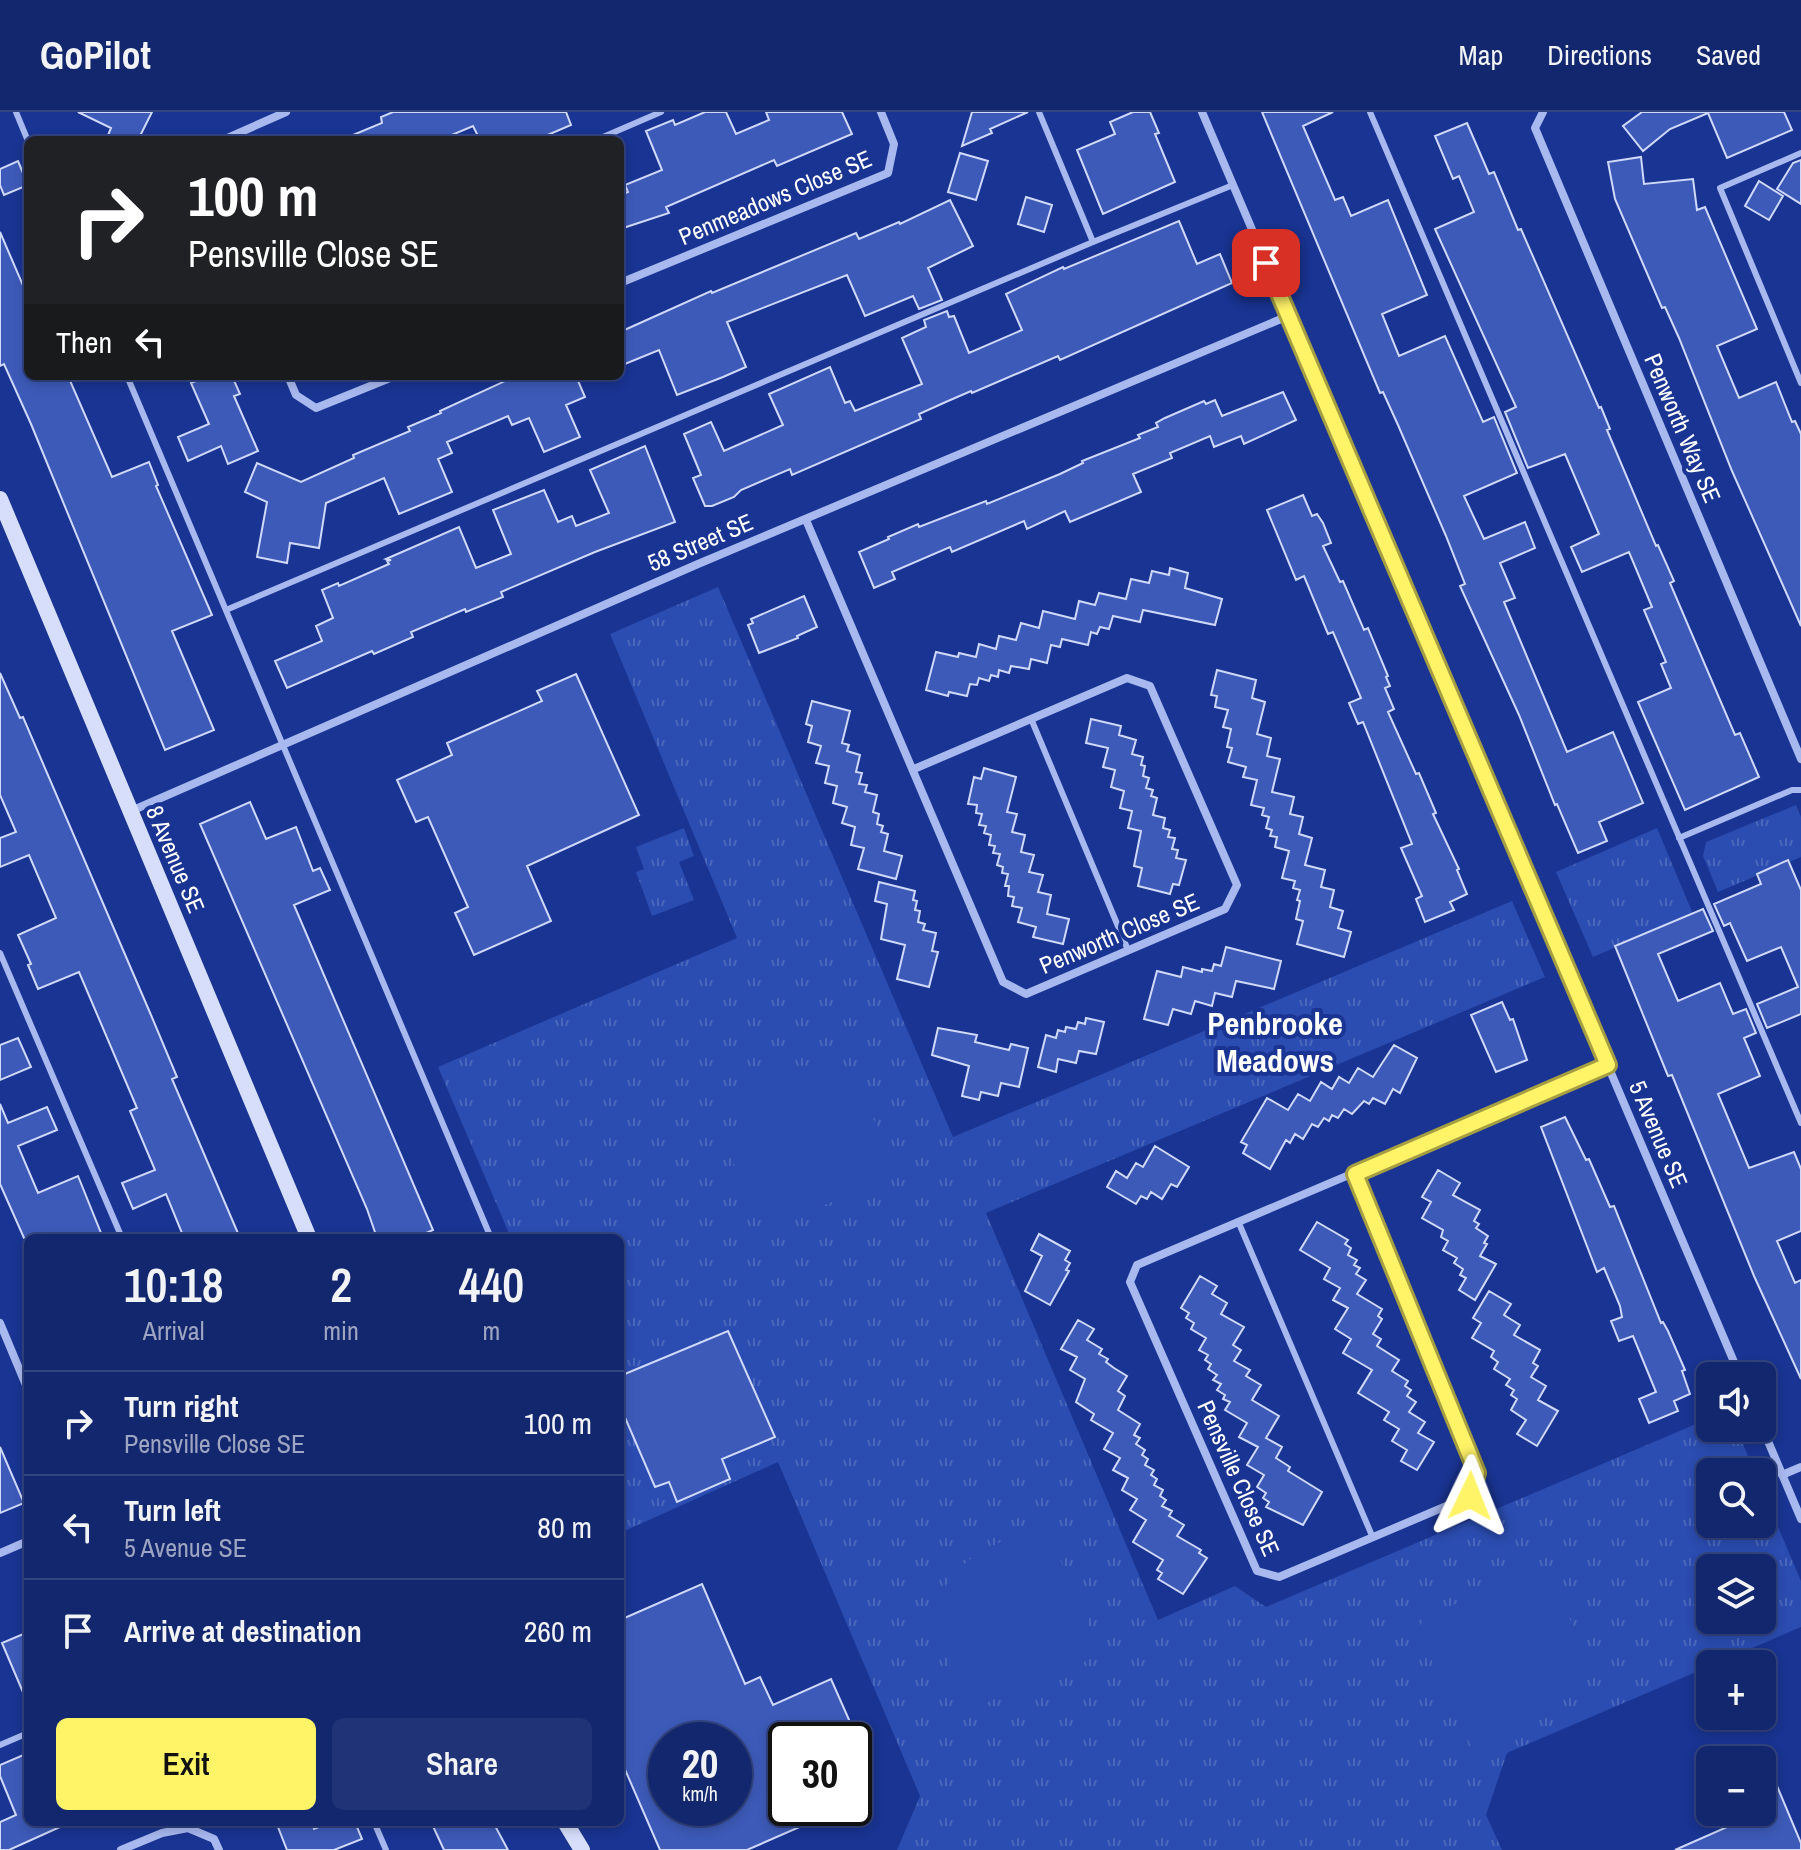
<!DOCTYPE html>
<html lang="en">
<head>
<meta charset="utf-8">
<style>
  :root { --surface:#13276e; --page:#203376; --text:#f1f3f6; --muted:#9da5c2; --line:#324481; --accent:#fff367 }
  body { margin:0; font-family:"Archivo Narrow",sans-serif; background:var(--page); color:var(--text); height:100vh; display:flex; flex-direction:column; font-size:30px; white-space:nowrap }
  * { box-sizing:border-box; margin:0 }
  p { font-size:26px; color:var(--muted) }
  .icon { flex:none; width:44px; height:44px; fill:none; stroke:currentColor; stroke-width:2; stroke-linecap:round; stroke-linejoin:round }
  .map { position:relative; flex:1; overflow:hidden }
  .panel { position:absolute; left:24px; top:1122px; width:600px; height:592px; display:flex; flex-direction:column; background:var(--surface); border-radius:12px; box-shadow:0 4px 12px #0003,0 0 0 2px var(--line) }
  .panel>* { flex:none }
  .banner { position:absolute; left:24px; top:24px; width:600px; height:244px; border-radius:12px; box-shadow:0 4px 12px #0003,0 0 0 2px var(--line); background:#202124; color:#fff; overflow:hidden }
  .controls { position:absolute; left:1696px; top:1250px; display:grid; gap:16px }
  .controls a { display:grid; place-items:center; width:80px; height:80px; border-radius:12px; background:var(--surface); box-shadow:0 4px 12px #0003,0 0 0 2px var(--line); font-size:40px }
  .speed { position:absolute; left:648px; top:1610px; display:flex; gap:16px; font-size:40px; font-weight:700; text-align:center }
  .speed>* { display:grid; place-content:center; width:104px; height:104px; border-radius:50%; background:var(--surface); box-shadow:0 4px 12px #0003,0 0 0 2px var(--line); line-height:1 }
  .speed small { font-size:20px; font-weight:400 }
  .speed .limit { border:4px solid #111; border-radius:12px; background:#fff; color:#111 }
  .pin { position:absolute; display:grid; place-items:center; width:68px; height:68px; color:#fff; margin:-34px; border-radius:16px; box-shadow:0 4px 12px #0006 }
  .me { position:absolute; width:88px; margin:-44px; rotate:2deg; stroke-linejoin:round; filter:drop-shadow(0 0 6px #0008) }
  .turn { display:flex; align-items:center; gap:28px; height:168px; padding:0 32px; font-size:36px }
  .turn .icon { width:104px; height:104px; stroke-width:2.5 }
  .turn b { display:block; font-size:56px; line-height:68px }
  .then { display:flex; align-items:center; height:76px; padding:0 32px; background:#0003; gap:16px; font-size:30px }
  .eta { display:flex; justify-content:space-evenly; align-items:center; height:136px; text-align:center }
  .eta b { font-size:48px; font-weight:600; line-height:56px }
  .button { display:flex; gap:16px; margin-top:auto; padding:16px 32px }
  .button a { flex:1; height:92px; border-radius:12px; background:var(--accent); color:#111; font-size:32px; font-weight:600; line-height:92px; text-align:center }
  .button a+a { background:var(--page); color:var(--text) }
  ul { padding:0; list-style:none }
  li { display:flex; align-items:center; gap:24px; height:104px; padding:0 32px; border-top:2px solid var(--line) }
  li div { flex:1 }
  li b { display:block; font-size:30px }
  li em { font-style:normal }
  header { display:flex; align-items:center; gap:48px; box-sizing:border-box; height:112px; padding:0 40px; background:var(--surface); border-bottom:2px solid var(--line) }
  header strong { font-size:38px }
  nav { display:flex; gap:44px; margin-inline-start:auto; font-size:28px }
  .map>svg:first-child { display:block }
  .grass { fill:url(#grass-tufts); fill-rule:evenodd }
  .pitch { fill:#2b4cb0 }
  .building { fill:#3d5ab8; stroke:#cfd9fb; stroke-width:2; fill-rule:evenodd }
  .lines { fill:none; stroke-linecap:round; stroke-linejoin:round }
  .lane { stroke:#a8b9f0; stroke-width:6 }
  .street { stroke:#a8b9f0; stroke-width:8 }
  .secondary { stroke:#d6defb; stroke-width:16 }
  .route-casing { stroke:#a69e43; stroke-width:20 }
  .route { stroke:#fff367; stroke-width:14 }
  .labels { text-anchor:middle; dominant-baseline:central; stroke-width:8; stroke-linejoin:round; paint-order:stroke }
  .street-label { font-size:24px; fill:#fff; stroke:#193492 }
  .district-label { font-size:32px; font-weight:bold; fill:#fff; stroke:#193492 }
</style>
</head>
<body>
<header>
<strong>GoPilot</strong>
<nav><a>Map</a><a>Directions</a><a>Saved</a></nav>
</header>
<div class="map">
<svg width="1801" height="1738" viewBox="0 0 1801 1738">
  <defs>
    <pattern id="grass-tufts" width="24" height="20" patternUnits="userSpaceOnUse" patternTransform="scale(2)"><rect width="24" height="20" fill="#2b4cb0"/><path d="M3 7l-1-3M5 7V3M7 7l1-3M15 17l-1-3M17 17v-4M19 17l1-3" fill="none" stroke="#4b67bc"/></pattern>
  </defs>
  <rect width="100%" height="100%" fill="#193492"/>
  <path class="grass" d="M718 475 953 1025 1512 789 1545 865 986 1101 1158 1508 1235 1474 1266 1495 1710 1306V1316H1736L1755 1360H1710V1412H1762V1377L1801 1469V1515L1507 1641 1486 1703 1502 1738H897L920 1684 778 1350 620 1421V1126H511L438 955 737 826 610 522ZM1710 1456H1762V1508H1710Z
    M1796 693 1801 705V745L1718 780 1703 744 1706 730Z
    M684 716 694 744 679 750 694 788 652 804 636 760 644 757 636 735Z
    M1657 716 1693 802 1593 845 1556 760Z"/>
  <path class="pitch" d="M825 949 853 959 891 1048 886 1069 780 1110C764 1099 741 1080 736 1061 730 1038 736 995 751 978 762 964 807 953 825 949Z
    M1044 1411 1097 1533 1093 1546 971 1597C962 1577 942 1542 939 1522 928 1452 993 1434 1044 1411Z
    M1544 1454C1553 1474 1573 1508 1577 1528 1590 1598 1524 1617 1474 1641L1419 1520 1423 1506Z"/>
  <path class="building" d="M78 0H152L138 28H106L111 16Z
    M393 0H566L571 13 536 28H480L473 14 440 28H341L382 11 381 5Z
    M705 0H726L736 22 769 8 766 0H842L852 22 777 54 774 48 666 95 669 101 620 117V83L628 80 625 73 662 58 646 19 673 8 675 13Z
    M972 0H1028L990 17 992 21 962 34Z
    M1133 0H1150L1159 21 1155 22 1175 70 1103 102 1077 38 1115 22 1110 10Z
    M1262 0H1333L1303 14 1335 88 1343 85 1351 104 1388 88 1427 183 1382 202 1399 244 1445 224 1483 310 1494 305 1517 361 1464 384 1484 427 1525 410 1535 436 1500 451 1515 486 1504 490 1567 640 1613 620 1643 691 1599 710 1607 729 1578 741 1557 692 1555 693 1519 603 1460 474 1465 472 1446 424 1398 313 1383 280 1380 281Z
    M1642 0H1784L1792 18 1727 46 1708 1 1670 17 1643 39 1623 14Z
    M1467 11 1489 62 1494 60 1518 118 1521 117 1599 296 1601 295 1610 317 1607 318 1656 434 1658 433 1674 469 1670 471 1735 623 1740 621 1759 665 1685 698 1638 590 1671 576 1661 552 1666 550 1644 498 1652 495 1629 440 1582 460 1571 435 1599 422 1565 342 1528 356 1505 300 1516 295 1435 117 1474 100 1459 64 1453 67 1435 24Z
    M960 41 988 49 976 88 948 80Z
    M1641 45 1644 72 1693 67 1697 98 1705 95 1757 217 1717 234 1739 286 1776 270 1792 310 1795 309 1801 322V514L1732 359 1679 226 1665 195 1662 196 1615 87 1608 50Z
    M1801 48V92L1777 77 1793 51Z
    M18 49 28 73 4 83 0 73V57Z
    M1759 69 1783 84 1769 108 1745 94Z
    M1026 85 1052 93 1044 120 1018 112Z
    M950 88 973 134 928 156 942 188 919 197 913 184 865 204 847 163 727 210 746 255 723 265 677 283 659 238 620 254V220L711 179 712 181 856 121 859 127 899 110 900 112Z
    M1179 109 1197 152 1220 142 1232 171 1060 248 1058 244 972 281 971 279 948 289 919 302 921 307 792 363 790 357 741 378 734 385 712 394H705L693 366 701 363 684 322 711 310 724 339 783 313 769 282 830 255 845 291 850 289 855 299 922 272 902 226 926 215 924 208 947 199 949 205 954 204 969 241 1022 218 1006 182 1063 155 1064 157Z
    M0 120 28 185V264H68L112 365 149 350 158 373 156 374 212 503 172 519 214 618 165 638 31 312 4 252 0 254Z
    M208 264H232L240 282 234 284 258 339 228 352 221 334 188 349 178 325 209 312 191 271Z
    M516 264H576L585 285 566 293 580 325 544 340 529 306 512 313 508 304 447 330 452 341 438 347 452 380 399 402 384 366 326 391 319 436 290 431 287 451 257 445 267 390 245 380 257 351 301 370 354 346 353 343 410 319 408 315 441 301 440 299Z
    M1283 280 1296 308 1244 332 1241 324 1214 335 1210 324 1170 341 1172 346 1133 362 1141 380 1070 410 1065 399 1027 417 1024 409 952 440 950 435 892 460 895 467 874 476 859 440 889 427 888 425 918 412 919 415 986 389 987 392 1060 362 1083 351 1082 349 1140 326 1138 323 1158 315 1156 311 1165 306 1204 289 1206 292 1215 288 1222 304Z
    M645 334 675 410 595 440 501 480 503 485 466 500 465 497 411 520 413 525 374 542 372 539 287 576 275 549 322 529 316 514 333 506 322 478 338 471 339 474 389 452 387 449 391 448 386 447 459 415 476 456 511 442 493 398 544 378 558 410 572 404 576 414 609 401 590 358Z
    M1303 383 1312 404 1317 402 1323 411 1331 431 1323 434 1340 470 1343 469 1364 518 1368 516 1388 564 1386 565 1390 574 1385 576 1394 597 1388 600 1416 662 1419 661 1436 701 1433 702 1459 757 1457 758 1467 782 1450 790 1454 798 1425 810 1416 787 1422 784 1401 736 1412 732 1363 610 1358 612 1349 591 1361 586 1333 520 1328 522 1304 464 1296 468 1267 398Z
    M1170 456 1188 461 1185 476 1222 487 1215 513 1143 498 1140 510 1113 504 1109 517 1100 515 1097 522 1091 520 1088 533 1062 527 1060 535 1051 533 1047 551 1031 547 1029 557 1011 554 1009 561 999 558 998 565 991 563 989 569 979 566 977 573 970 572 967 584 949 580 948 584 926 578 936 540 958 545 959 541 976 545 979 532 996 537 999 524 1016 528 1021 511 1039 516 1043 499 1075 507 1079 489 1095 493 1099 481 1126 487 1131 467 1149 471 1152 459 1169 463Z
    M804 484 817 515 797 524 798 526 759 541 748 513 753 511 751 507Z
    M1217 558 1256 568 1252 586 1265 590 1257 622 1271 626 1267 644 1280 647 1272 680 1294 685 1290 702 1303 705 1299 722 1312 726 1305 753 1325 758 1321 775 1334 778 1330 795 1343 799 1338 816 1351 820 1344 845 1297 832 1303 809 1296 807 1300 789 1297 788 1300 778 1293 776 1295 769 1282 766 1289 739 1275 735 1277 725 1270 724 1272 718 1266 716 1269 705 1262 703 1264 696 1251 693 1257 668 1243 665 1246 655 1228 650 1232 636 1227 635 1231 617 1223 615 1228 598 1215 595 1217 584 1211 583Z
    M0 561 20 606 23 605 151 903 177 965 172 967 240 1126H184L166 1082 133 1097 122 1071 155 1058 130 999 137 996 79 860 38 877 28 853 31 852 18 823 56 806 29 743 0 755V726L16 720 0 683Z
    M576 562 639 703 527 754 551 809 474 843 455 801 468 795 428 705 416 710 397 668 452 643 447 631 542 589 537 579Z
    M812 589 850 599 842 631 849 633 847 639 860 643 856 660 862 661 859 672 867 673 865 680 877 683 873 700 879 702 877 712 883 714 881 720 888 722 884 739 902 744 896 767 858 757 864 736 851 733 855 715 842 711 847 695 833 691 837 674 825 671 829 654 816 651 821 634 808 630 812 614 806 612Z
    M1091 607 1121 614 1119 623 1136 628 1132 642 1143 645 1141 653 1145 654 1143 664 1149 666 1146 676 1153 678 1151 684 1157 686 1153 703 1165 706 1163 716 1170 718 1168 725 1175 726 1172 737 1178 738 1176 746 1186 748 1179 773 1173 772 1170 782 1138 774 1142 756 1134 754 1141 719 1128 716 1132 699 1120 696 1124 679 1111 675 1115 658 1103 655 1108 636 1086 631Z
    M984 656 1016 665 1007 700 1017 702 1012 720 1025 723 1021 740 1034 743 1029 760 1043 763 1038 780 1051 783 1047 802 1069 807 1063 832 1033 825 1036 815 1018 810 1022 796 1012 794 1014 785 1008 784 1009 774H1005L1008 762 1002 761 1003 755 997 753 1000 742 993 741 995 734 989 733 991 723 984 721 986 714 979 713 982 702 976 701 977 693 968 692 974 665 981 667Z
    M250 690 266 727 296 715 313 759 320 756 330 778 294 793 433 1118 415 1126H377L367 1097 200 712Z
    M1788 748 1801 778V902L1767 916 1757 892 1798 875 1781 835 1747 849 1730 811 1724 814 1714 792 1761 772 1757 762Z
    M879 770 915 779 913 788 917 789 915 798 920 799 918 810 925 812 923 818 936 821 932 839 938 840 929 875 897 867 905 833 881 827 887 792 875 789Z
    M1703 797 1713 819 1658 842 1678 889 1720 871 1733 902 1746 897 1756 921 1744 926 1760 964 1718 982 1749 1056 1794 1040 1801 1057V1119L1777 1129 1795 1171 1801 1168V1267L1754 1164 1672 963 1668 964 1615 834Z
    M1226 835 1281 849 1274 877 1236 869 1232 885 1215 881 1212 894 1195 889 1191 902 1173 897 1168 913 1144 907 1157 859 1181 865 1183 855 1202 860V857L1212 859 1214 852 1221 854Z
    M1502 890 1510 908 1513 907 1527 948 1496 960 1471 903Z
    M1086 906 1104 910 1096 942 1079 939 1076 951 1058 947 1056 960 1038 955 1046 923 1056 926 1058 918 1065 920 1066 915 1076 917 1078 910 1085 912Z
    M938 916 977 923 975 930 1009 938 1011 932 1028 936 1019 975 1001 971 998 984 981 980 979 988 962 984 969 954 932 943Z
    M18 926 31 955 0 968V933Z
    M1394 933 1417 946 1400 981 1393 977 1385 992 1373 986 1369 992 1364 989 1352 1002 1344 997 1338 1006 1332 1003 1329 1009 1324 1006 1318 1015 1312 1012 1303 1027 1295 1022 1290 1031 1286 1028 1270 1057 1243 1041 1247 1033 1241 1030 1267 986 1288 998 1298 982 1310 989 1321 970 1332 977 1339 965 1349 971 1358 956 1373 965Z
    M0 992 8 1011 47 995 57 1018 18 1034 38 1081 78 1064 103 1126H24L0 1072Z
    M1565 1005 1586 1048 1589 1047 1610 1095 1614 1094 1661 1211 1663 1210 1668 1219 1685 1258 1682 1259 1690 1282 1674 1289 1678 1299 1649 1311 1639 1287 1656 1280 1633 1224 1619 1229 1611 1209 1622 1205 1620 1194 1604 1156 1597 1160 1541 1015Z
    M1155 1034 1189 1055 1177 1075 1171 1072 1162 1087 1151 1080 1147 1087 1141 1084 1136 1092 1107 1075 1116 1059 1127 1066 1136 1051 1143 1055Z
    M1438 1058 1460 1071 1453 1083 1480 1098 1474 1109 1479 1112 1476 1116 1488 1124 1484 1131 1487 1132 1480 1144 1496 1152 1475 1188 1459 1178 1466 1166 1460 1163 1463 1157 1454 1151 1457 1146 1443 1138 1448 1129 1441 1125 1443 1118 1422 1106 1431 1090 1422 1085Z
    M1317 1110 1348 1128 1345 1132 1351 1136 1348 1143 1357 1148 1354 1153 1360 1156 1356 1162 1366 1168 1357 1182 1382 1197 1378 1204 1382 1207 1373 1222 1381 1227 1377 1234 1399 1248 1392 1259 1408 1269 1405 1274 1411 1278 1407 1284 1416 1290 1409 1300 1425 1310 1418 1321 1434 1330 1417 1358 1401 1349 1407 1338 1392 1329 1399 1317 1384 1308 1389 1300 1358 1281 1372 1258 1343 1241 1351 1227 1335 1217 1348 1196 1333 1188 1340 1176 1324 1167 1330 1156 1300 1138Z
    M1039 1122 1070 1139 1065 1148 1070 1151 1066 1158 1069 1159 1050 1193 1025 1179 1042 1144 1031 1138Z
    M1200 1164 1217 1174 1212 1182 1227 1191 1221 1202 1244 1215 1233 1233 1241 1238 1234 1249 1250 1258 1246 1264 1261 1273 1252 1288 1279 1304 1266 1326 1282 1335 1276 1346 1290 1355 1288 1359 1322 1380 1303 1413 1266 1395 1269 1390 1263 1386 1266 1381 1257 1375 1264 1363 1247 1353 1258 1335 1239 1325 1247 1311 1225 1298 1230 1290 1223 1287 1225 1283 1217 1278 1221 1272 1213 1268 1217 1263 1208 1257 1211 1252 1205 1248 1208 1243 1199 1238 1206 1226 1191 1217 1194 1211 1186 1206 1189 1201 1181 1196Z
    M1489 1179 1511 1192 1504 1203 1520 1213 1514 1223 1540 1238 1533 1251 1538 1254 1531 1265 1546 1274 1538 1288 1558 1299 1537 1334 1517 1322 1526 1308 1511 1298 1517 1287 1511 1283 1514 1278 1506 1273 1510 1267 1494 1257 1498 1250 1491 1245 1494 1239 1472 1226 1481 1211 1473 1206Z
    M1078 1208 1094 1217 1087 1228 1102 1237 1099 1242 1108 1247 1106 1250 1114 1256 1127 1264 1118 1279 1125 1284 1118 1298 1140 1312 1134 1323 1140 1326 1136 1332 1145 1338 1142 1343 1148 1347 1145 1353 1154 1358 1151 1363 1157 1367 1154 1373 1163 1378 1160 1384 1166 1388 1162 1394 1172 1399 1169 1404 1184 1413 1177 1424 1201 1438 1199 1441 1207 1446 1183 1482 1158 1467 1162 1461 1157 1458 1163 1448 1133 1430 1146 1408 1130 1398 1137 1387 1122 1378 1128 1366 1113 1358 1120 1346 1104 1337 1113 1321 1091 1308 1094 1302 1076 1290 1085 1267 1070 1258 1077 1245 1061 1237Z
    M728 1219 775 1325 722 1347 730 1367 677 1390 669 1370 655 1375 620 1294V1264Z
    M0 1335 24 1391 0 1401Z
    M702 1472 745 1572 760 1565 773 1593 831 1567 850 1610 808 1628H786V1696H843L747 1738H660L620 1646V1508ZM666 1628H734V1696H666Z
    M28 1520V1592L2 1531Z
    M28 1641V1710H71L9 1738H0V1710L16 1703 0 1664V1653Z
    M1777 1674 1801 1731V1738H1675L1734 1712 1728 1700H1762V1680Z
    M276 1710H312L314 1717 332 1710H355L362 1727 334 1738H287Z
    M431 1710H493L508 1738H444Z"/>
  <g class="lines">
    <path class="lane" d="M16 0 28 29
      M1039 0 1093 130
      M1370 0 1801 1011
      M596 28 661 0
      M1801 41 1720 76 1801 271
      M127 264 491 1126
      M226 498 1093 130 1233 73
      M1032 609 1128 838
      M1679 726 1792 678H1801
      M0 841 122 1126
      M1238 1109 1373 1426
      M0 1633 28 1621
      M374 1710 386 1738"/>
    <path class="street" d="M1202 0 1740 1264
      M1543 0 1535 16 1801 647
      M223 28 286 0
      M620 171 888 61 894 32 881 0
      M288 264 296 283 316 296 395 264
      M806 408 1003 870 1026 882 1225 797 1237 773 1150 574 1127 566 914 657
      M131 699 698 452 1288 204
      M1355 1062 1477 1361 1470 1384 1279 1465 1257 1459 1130 1170 1137 1153 1608 953
      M0 1211 28 1278
      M1762 1315 1801 1407
      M1782 1363 1801 1355
      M0 1441 28 1429
      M121 1738 162 1721 188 1716 214 1727 219 1738"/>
    <path class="secondary" d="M0 387 309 1126
      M565 1710 582 1738"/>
  </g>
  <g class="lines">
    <g class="route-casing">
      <path id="route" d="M1266 151 1608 953 1355 1062 1477 1361 1470 1384"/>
    </g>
    <use href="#route" class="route"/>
  </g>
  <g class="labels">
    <g class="street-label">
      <text transform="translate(775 85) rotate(-23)">Penmeadows Close SE</text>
      <text transform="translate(1683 316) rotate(67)">Penworth Way SE</text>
      <text transform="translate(700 430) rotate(-23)">58 Street SE</text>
      <text transform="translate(176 747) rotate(67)">8 Avenue SE</text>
      <text transform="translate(1119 821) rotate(-23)">Penworth Close SE</text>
      <text transform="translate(1659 1022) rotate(67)">5 Avenue SE</text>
      <text transform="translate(1239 1366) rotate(66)">Pensville Close SE</text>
    </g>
    <g class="district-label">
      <text x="1275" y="911">Penbrooke<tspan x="1275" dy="37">Meadows</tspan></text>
    </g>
  </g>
</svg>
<div class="controls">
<a><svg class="icon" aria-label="sound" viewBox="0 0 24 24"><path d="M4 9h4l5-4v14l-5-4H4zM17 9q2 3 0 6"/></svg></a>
<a><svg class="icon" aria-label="search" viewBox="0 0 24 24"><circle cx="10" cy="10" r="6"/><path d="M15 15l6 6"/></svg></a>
<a><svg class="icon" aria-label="layers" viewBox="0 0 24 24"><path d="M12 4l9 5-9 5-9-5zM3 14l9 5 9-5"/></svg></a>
<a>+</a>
<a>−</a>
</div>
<div class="speed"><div>20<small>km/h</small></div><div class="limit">30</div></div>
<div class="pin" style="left:1266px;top:151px;background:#d93025"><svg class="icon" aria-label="arrive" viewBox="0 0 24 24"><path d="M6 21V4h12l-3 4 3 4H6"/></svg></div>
<svg class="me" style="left:1470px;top:1384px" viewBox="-20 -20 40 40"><path d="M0-17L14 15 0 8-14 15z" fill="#fff367" stroke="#fff" stroke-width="4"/></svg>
<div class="banner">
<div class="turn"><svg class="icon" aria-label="right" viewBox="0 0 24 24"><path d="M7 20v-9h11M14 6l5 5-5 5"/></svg><div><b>100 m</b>Pensville Close SE</div></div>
<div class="then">Then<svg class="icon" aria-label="left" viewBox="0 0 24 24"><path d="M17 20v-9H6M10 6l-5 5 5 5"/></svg></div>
</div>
<section class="panel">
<div class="eta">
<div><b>10:18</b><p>Arrival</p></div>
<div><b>2</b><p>min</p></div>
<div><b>440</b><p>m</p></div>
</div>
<ul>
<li><svg class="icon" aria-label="right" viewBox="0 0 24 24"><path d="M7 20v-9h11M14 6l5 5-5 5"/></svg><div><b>Turn right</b><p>Pensville Close SE</p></div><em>100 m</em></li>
<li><svg class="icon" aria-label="left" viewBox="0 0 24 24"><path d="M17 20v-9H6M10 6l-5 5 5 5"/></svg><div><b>Turn left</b><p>5 Avenue SE</p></div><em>80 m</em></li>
<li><svg class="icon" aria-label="arrive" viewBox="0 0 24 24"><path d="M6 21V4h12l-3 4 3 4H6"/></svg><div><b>Arrive at destination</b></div><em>260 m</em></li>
</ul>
<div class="button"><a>Exit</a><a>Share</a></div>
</section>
</div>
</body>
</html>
